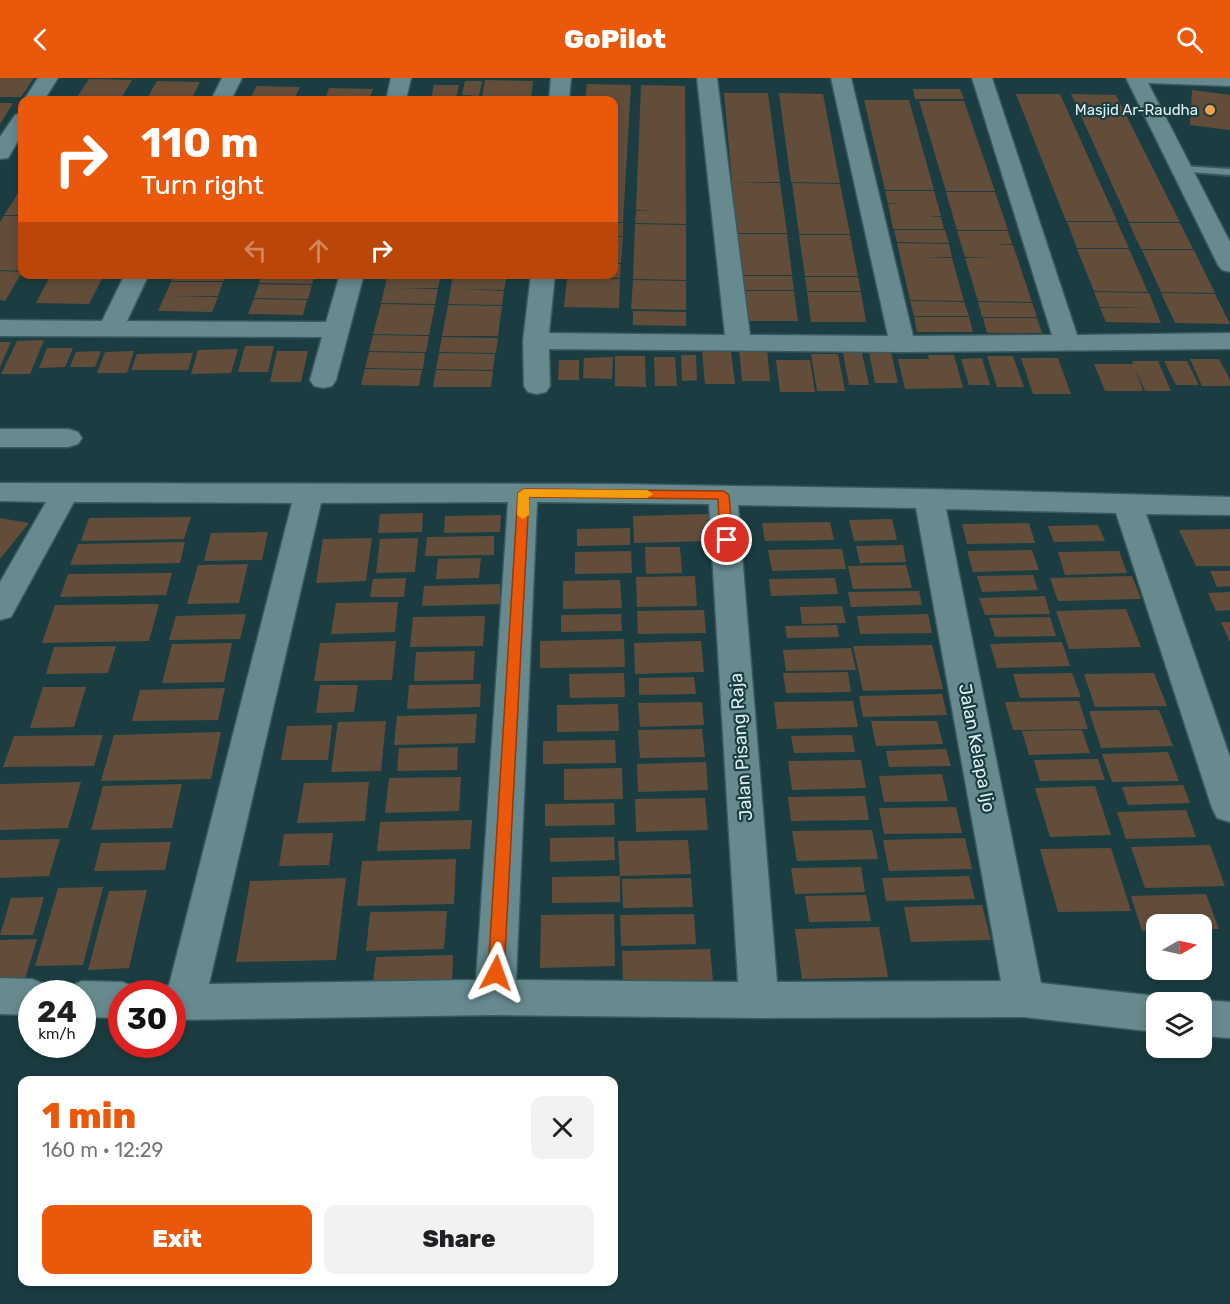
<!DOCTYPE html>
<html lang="en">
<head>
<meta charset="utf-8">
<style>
  :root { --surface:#fff; --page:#f2f2f2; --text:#202124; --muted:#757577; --accent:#ea580c }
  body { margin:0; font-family:Rubik,sans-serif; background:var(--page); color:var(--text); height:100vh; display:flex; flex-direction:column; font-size:22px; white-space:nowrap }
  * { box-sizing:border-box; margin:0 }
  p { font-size:20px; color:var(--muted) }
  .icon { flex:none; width:33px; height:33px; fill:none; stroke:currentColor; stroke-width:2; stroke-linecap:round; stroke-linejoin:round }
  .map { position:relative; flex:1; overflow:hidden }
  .sheet { position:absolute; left:18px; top:998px; width:600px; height:210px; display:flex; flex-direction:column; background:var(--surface); border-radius:12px; box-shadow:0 3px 9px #0003 }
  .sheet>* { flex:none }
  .hud { position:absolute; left:18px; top:18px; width:600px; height:183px; border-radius:12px; box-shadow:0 3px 9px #0003; background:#ea580c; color:#fff; overflow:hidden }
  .needle { width:39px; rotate:81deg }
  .fabs { position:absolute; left:1146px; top:836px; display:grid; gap:12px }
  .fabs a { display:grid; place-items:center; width:66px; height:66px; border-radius:12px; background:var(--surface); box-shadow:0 3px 9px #0003; font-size:30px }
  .speed { position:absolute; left:18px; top:902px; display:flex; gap:12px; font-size:30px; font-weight:700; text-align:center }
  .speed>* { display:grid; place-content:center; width:78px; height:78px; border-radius:50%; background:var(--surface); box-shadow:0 3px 9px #0003; line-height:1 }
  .speed small { font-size:15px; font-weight:400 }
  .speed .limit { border:9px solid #d22; background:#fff; color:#111 }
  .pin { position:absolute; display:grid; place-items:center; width:51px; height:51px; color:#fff; margin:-26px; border:3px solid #fff; border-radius:50%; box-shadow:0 2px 6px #0007 }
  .me { position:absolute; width:66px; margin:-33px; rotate:4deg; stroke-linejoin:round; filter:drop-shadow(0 0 4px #0008) }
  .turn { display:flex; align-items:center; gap:21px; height:126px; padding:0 24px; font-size:27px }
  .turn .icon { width:78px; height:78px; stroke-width:2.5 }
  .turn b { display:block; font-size:42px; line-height:51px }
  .lanes { display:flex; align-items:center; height:57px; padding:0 24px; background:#0003; justify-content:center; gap:30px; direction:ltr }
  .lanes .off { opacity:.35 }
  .round { display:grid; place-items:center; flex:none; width:63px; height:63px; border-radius:12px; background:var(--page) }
  .overview { display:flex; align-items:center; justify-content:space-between; height:102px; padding:0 24px }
  h1 { font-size:36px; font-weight:800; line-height:45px; color:var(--accent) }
  .button { display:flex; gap:12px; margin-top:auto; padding:12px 24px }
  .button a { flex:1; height:69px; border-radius:12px; background:var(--accent); color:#fff; font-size:24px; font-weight:800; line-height:69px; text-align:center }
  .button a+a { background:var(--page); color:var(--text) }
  header { display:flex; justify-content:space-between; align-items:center; height:78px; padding:0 24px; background:var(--accent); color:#fff; font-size:27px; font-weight:800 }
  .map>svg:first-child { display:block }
  .building { fill:#624d3b }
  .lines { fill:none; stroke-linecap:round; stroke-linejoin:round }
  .service-casing { stroke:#39595d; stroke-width:4 }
  .minor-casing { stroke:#39595d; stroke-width:3 }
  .service { fill:#668a8e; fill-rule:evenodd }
  .minor { fill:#668a8e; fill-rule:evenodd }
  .route { fill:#ea580c; stroke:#983908; stroke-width:1.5 }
  .slow { fill:#f59e0b }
  .poi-dot { fill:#f8a14a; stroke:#1b3d41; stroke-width:2 }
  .labels { text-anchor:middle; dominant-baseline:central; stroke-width:4.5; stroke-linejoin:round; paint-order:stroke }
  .far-poi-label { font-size:15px; fill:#ddf0f2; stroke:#1b3d41; text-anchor:end }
  .street-label { font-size:18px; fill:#ddf0f2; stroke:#1b3d41 }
</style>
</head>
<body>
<header><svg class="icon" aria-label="back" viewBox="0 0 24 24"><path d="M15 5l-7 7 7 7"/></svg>GoPilot<svg class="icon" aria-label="search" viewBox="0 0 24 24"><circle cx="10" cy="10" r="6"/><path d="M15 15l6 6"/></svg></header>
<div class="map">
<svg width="1230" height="1226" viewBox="0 0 1230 1226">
  <rect width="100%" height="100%" fill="#1b3d41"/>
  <path class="building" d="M0 0H34L21 19H0Z
    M89 1 132 2 120 22H75Z
    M485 2 533 3 531 20 482 19Z
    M157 3 200 4 191 22H146Z
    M465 3H482L479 18 462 17Z
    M587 6 631 7 623 144H614V22H585Z
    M434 7H459L456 21H431Z
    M641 7 685 8 686 146 635 145 636 133H651L636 132 637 107 644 108 637 107Z
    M256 8 300 9 294 22H250Z
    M329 10 373 11 369 22H325Z
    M913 11H960L964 21H915Z
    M1192 12 1230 17V52L1190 47Z
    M724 15H768L780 104H732Z
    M779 15 823 16 840 105 791 104Z
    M1016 16H1060L1117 143H1066Z
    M1071 16 1116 17 1180 144H1129Z
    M864 22H909L934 112H885Z
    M919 23H964L995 113H946Z
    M0 25H13L0 46Z
    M731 104 780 105 787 155H735Z
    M792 105 840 106 850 156H799Z
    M22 108V137H4L12 125Z
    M885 113H934L941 138 928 139H941L944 151H893L888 126 901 125H888Z
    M946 114H995L1008 152H957Z
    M4 138H22V193L0 192V144Z
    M1067 144H1117L1129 170H1077Z
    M614 145H623V158H614Z
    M1129 145H1180L1193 171H1141Z
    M635 146 686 147V202L633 201Z
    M894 152H945L949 165 897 164Z
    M957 153H1008L1012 166H993L1013 167 1032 224 978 223 965 180H995L965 179Z
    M735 156H787L792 197H739Z
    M799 157H850L858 198H805Z
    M614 158 623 159 621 185H614Z
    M897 165 949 166 952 179H922L952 180 964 223 910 222Z
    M1077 171H1129L1148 214 1094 213Z
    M1142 172H1194L1215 215 1161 214Z
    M614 186H621L620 200 568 199V196H614Z
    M0 193 22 194 5 223 0 222Z
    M51 196H80L104 197 89 226 36 225Z
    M174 196H226L224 203H171Z
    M262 196H315L312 206 259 205Z
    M388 196 441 197 438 210H398L438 211 435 226 381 225Z
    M453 197 507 198 504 212 461 211 504 213 502 227 448 226Z
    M739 198H792L794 212H740Z
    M805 199H858L861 213H807Z
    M567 200 620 201 619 230 564 229Z
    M633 202 686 203V232L631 231Z
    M171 204H223L218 218H169L218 219 212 234 158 233Z
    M259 206 312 207 308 221 254 220Z
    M740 213H794L798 243H743Z
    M807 214H861L866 244H811Z
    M1094 214 1149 215 1161 245 1106 244 1100 230 1152 229H1100Z
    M1161 215 1215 216 1230 246 1175 245Z
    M254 221 307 222 303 237 248 236Z
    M910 223 964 224 969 238H914Z
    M978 224 1032 225 1037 239H982Z
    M381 226 435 227 429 257 373 256Z
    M448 227 502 228 498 258H442Z
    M633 233 686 234V248L633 247Z
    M914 239H969L973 254H917Z
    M983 240H1037L1042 255H987Z
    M373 257 429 258 426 274 369 273Z
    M442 259 498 260 496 275 439 274Z
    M44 262 30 296H1L17 263Z
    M0 264H11L0 289Z
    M245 268H274L268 294H238Z
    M47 270H73L65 289 39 290Z
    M238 271 231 295 191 296 198 272Z
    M739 271H767L770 303H742Z
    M101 273 95 289H70L76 274Z
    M134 273 127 295H97L105 274Z
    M277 273H308L301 304H270Z
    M702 273H731L735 306H705Z
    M369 274 425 275 423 291 365 290Z
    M869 274H891L898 305H875Z
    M193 275 188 292H131L137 276Z
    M439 275 495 276 493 292 436 291Z
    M843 275H862L869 307H849Z
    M811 276H838L845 313H817Z
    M681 277H696L697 302 682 303Z
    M928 277H954L963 310 905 311 898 281H929Z
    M615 278H645L646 309 615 308Z
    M987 278H1013L1024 309H997Z
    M613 279 612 301 583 300 584 280Z
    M654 279H675L677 308H655Z
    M982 280 990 307H969L961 281Z
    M1021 280H1058L1071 316H1033Z
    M1190 281H1219L1230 302V308H1202Z
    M559 282H579V302H558Z
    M776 282H810L815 314H780Z
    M1132 283H1158L1171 313H1145L1135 290 1143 313H1105L1094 286H1133Z
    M1164 283H1187L1199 307H1176Z
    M365 291 422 292 419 308 361 307Z
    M436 292 493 293 491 309H433Z
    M423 435 422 454 378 455 380 436Z
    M709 436 712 463 634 465 633 438Z
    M501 437 500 454 444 455 445 438Z
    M191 439 184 461 81 463 89 440Z
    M0 440 29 445 0 481Z
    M892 441 897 462 854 463 849 442Z
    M830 444 834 462 765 463 762 445Z
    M1029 445 1035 465 967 466 962 446Z
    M1098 447 1105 463 1054 464 1048 448Z
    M630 450V467L577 468V451Z
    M1230 451V488H1196L1179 452Z
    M268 454 262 482 204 483 211 455Z
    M494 458V477L425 478 427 459Z
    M372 460 366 503 316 505 323 461Z
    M418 460 415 494 376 495 380 461Z
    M185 464 180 485 70 487 78 466Z
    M903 467 906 484 860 485 856 468Z
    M645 469H680L682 495 646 496Z
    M842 471 846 491 772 493 768 472Z
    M1032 472 1039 492 973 494 967 473Z
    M631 473 632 495 575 496V474Z
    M1119 473 1127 495 1065 497 1058 474Z
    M481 480 479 500 436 501 438 481Z
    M248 486 239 525 187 526 198 487Z
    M906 487 912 510 853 511 848 488Z
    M1210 493H1230V508L1217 509Z
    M172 495 166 517 60 519 68 496Z
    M1033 497 1038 512 982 514 977 498Z
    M695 498 697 528 637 529 636 499Z
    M1132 498 1141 521 1058 523 1050 500Z
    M406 500 404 519H370L373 501Z
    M835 500 838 516 771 518 769 501Z
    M620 502 622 530 563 531V503Z
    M500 506V526L422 528 424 508Z
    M919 513 922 527 851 529 848 514Z
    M1230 514V532L1216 533 1208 515Z
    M1045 518 1050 536 985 537 979 520Z
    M398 524 395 554 331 556 336 525Z
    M159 526 149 563 42 565 55 527Z
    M842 528 846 545 802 546 800 529Z
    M1126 531 1141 569 1069 571 1056 533Z
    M704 532 706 555 638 556 637 533Z
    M246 536 240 561 169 562 176 538Z
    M621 536 622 553 561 554V537Z
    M928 536 932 555 860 556 857 538Z
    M485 538 483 568 410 569 413 539Z
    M1050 539 1056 558 995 559 989 540Z
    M1221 544H1230V564Z
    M837 547 839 559 787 560 785 548Z
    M624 561 625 589 540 590V563Z
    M396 563 392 602 314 603 320 565Z
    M701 563 704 594 635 596 634 565Z
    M1062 564 1070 588 997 590 990 566Z
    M232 565 224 604 162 605 172 566Z
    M932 567 943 611 863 613 853 568Z
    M116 568 108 595 46 596 54 569Z
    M851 570 856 592 786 593 783 572Z
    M475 573 473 602 414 603 416 574Z
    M848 594 851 614 786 615 783 595Z
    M624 595 625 619 570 620 569 596Z
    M1072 595 1081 619 1020 620 1013 596Z
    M1154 595 1167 628 1095 629 1084 596Z
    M694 599 696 616 639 617V600Z
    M481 606 480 629 407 631 409 607Z
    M320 607H358L354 634 316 635Z
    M43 609H86L74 649 30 650Z
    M225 610 218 642 132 643 140 612Z
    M942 616 947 637 863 639 859 618Z
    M853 623 858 649 777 651 774 624Z
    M1079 623 1088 651 1013 652 1005 624Z
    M702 624 704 647 640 649 638 625Z
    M618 626 619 653 557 654V627Z
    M1159 632 1173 668 1101 670 1089 633Z
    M477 636 475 665 394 667 397 638Z
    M386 643 381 693 331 694 338 644Z
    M871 643H937L943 666 876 668Z
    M332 647 328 682H281L287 648Z
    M702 651 705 679 640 680 638 652Z
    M1082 652 1090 675 1029 677 1022 653Z
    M221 654 211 701 101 703 114 657Z
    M103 657 94 688 3 689 14 658Z
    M852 657 855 674 794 675 791 658Z
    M615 662 616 685 543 686V663Z
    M458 669 457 692 397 693 399 670Z
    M946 671 951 688 889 689 886 673Z
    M1168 674 1179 703 1112 704 1102 676Z
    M1098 681 1105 702 1040 703 1034 682Z
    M861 682 866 710 792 712 788 683Z
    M706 684 708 712 638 714 637 686Z
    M622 690 623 721 564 722V691Z
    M942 696 948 723 884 724 879 698Z
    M461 699 459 733 385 735 389 700Z
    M81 704 68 750 0 752V706Z
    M369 704 365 743 297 745 304 705Z
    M182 706 172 750 91 752 103 708Z
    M1183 707 1190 725 1128 727 1122 709Z
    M1095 708 1111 757 1050 759 1035 710Z
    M865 718 869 742 791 743 788 719Z
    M705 720 708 752 636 754 635 721Z
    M614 725 615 747 545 748V726Z
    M956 729 962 755 884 756 879 730Z
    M1186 732 1196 759 1126 761 1117 734Z
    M472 742 470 771 377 773 380 744Z
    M872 752 878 781 797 783 792 753Z
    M333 755 329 787 279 788 284 756Z
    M614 759 615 782 550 784V760Z
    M965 760 972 791 889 793 883 762Z
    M60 761 49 798 0 800V762Z
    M688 762 691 796 620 798 618 763Z
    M171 764 165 792 94 793 101 765Z
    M1210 767 1225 808 1145 810 1131 769Z
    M1111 770 1131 833 1058 834 1040 771Z
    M456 781 454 826 357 828 362 783Z
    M861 789 865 814 795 816 791 790Z
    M620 798V824L552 825V799Z
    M969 798 975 821 886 823 882 800Z
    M346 800 336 882 236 884 250 803Z
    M691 800 693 829 623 830 622 801Z
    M103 809 83 887 35 888 58 810Z
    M147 812 129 890 88 892 109 813Z
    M1206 816 1219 851H1202V846H1156V852L1142 853 1131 818Z
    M866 817 871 843 809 844 805 818Z
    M44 819 33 857H0L11 820Z
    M982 827 991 862 911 864 904 829Z
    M447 833 444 871 366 873 370 834Z
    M614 836 615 888 540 890 541 837Z
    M694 836 696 866 621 868 620 837Z
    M879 849 888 899 802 901 795 851Z
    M37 861 25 901H0V862Z
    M710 871 713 903 623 905 622 873Z
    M453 877 452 911 372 913 376 879Z"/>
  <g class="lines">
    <g class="service-casing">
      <path id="service" d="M1182 88 1230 91V97L1178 93V89Z"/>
    </g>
    <g class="minor-casing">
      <path id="minor" d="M38 0H58L44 22H24Z
        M222 0H242L231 22H211Z
        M391 0H411L406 22H386Z
        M551 0H571L569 22H549Z
        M697 0H717L750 257 888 258 831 0H851L913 258 1052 257 972 0H992L1077 257 1230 255V271L902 274 549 271 550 308 546 314 537 316 528 314 524 308 523 263 531 196H555L549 255 725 257Z
        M1126 0H1230V8L1148 5 1230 164V194L1222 192 1218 187Z
        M22 35V56L8 80 0 81V59L15 37Z
        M125 196H149L127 243 326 244 340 196H364L336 302 332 308 323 310 314 308 310 302 322 259 0 258V242L102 243Z
        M0 351H68L78 354 82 360 78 366 68 369H0Z
        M0 405 613 406 929 411 1230 419V437L1146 436 1230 679V744L1217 740 1212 730 1116 435 946 431 1041 905 1156 918 1170 924H1156V954L1024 939 759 940 495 937 172 942V915H156L158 911 169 907 292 425 74 424 11 539 0 542V504L46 424 0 423ZM508 424 476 902 209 906 321 425ZM537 424 709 426 738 904 516 902ZM738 427 916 430 1001 903 777 904Z
        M0 900 32 901 46 907 50 915H32V937L0 936Z
        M82 903 122 904 136 909 139 915H122V940L82 939V915H65L68 909Z
        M1202 922 1230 924V960L1202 958V924H1197Z"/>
    </g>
    <use href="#service" class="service"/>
    <use href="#minor" class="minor"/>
  </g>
  <path class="route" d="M524 411 723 413 729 417 733 462 727 466 720 462 718 421 529 419 504 895 502 900 496 902 490 900 488 895 518 415Z"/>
  <path class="slow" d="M524 411 647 412 653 416 647 420 529 419V437L523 441 517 437 518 415Z"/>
  <circle class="poi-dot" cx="1210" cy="32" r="6"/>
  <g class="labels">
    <g class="far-poi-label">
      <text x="1198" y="32">Masjid Ar-Raudha</text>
    </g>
    <g class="street-label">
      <text transform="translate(741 669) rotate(-94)">Jalan Pisang Raja</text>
      <text transform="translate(977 670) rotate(79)">Jalan Kelapa Ijo</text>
    </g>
  </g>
</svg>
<div class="fabs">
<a><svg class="needle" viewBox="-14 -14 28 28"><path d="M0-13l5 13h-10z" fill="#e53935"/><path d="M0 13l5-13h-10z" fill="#757577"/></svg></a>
<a><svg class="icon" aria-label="layers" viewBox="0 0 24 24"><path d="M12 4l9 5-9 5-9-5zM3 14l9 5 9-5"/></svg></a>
</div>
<div class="speed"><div>24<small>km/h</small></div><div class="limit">30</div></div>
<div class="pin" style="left:727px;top:462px;background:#d93025"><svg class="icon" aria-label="arrive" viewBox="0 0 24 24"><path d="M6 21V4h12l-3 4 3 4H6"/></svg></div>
<svg class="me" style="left:496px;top:895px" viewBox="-20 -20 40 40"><path d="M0-17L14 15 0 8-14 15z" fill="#ea580c" stroke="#fff" stroke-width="4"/></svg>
<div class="hud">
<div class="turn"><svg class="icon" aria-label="right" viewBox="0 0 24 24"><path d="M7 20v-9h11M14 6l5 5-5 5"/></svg><div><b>110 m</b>Turn right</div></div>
<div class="lanes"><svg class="icon off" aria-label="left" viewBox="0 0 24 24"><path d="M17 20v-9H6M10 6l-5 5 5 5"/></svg><svg class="icon off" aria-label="ahead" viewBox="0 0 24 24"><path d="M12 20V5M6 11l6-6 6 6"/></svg><svg class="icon" aria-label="right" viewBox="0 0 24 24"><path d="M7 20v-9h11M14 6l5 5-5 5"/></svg></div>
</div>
<section class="sheet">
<div class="overview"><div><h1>1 min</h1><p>160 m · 12:29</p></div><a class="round"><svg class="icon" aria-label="close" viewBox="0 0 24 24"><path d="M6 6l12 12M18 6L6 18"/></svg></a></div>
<div class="button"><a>Exit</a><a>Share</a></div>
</section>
</div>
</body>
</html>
